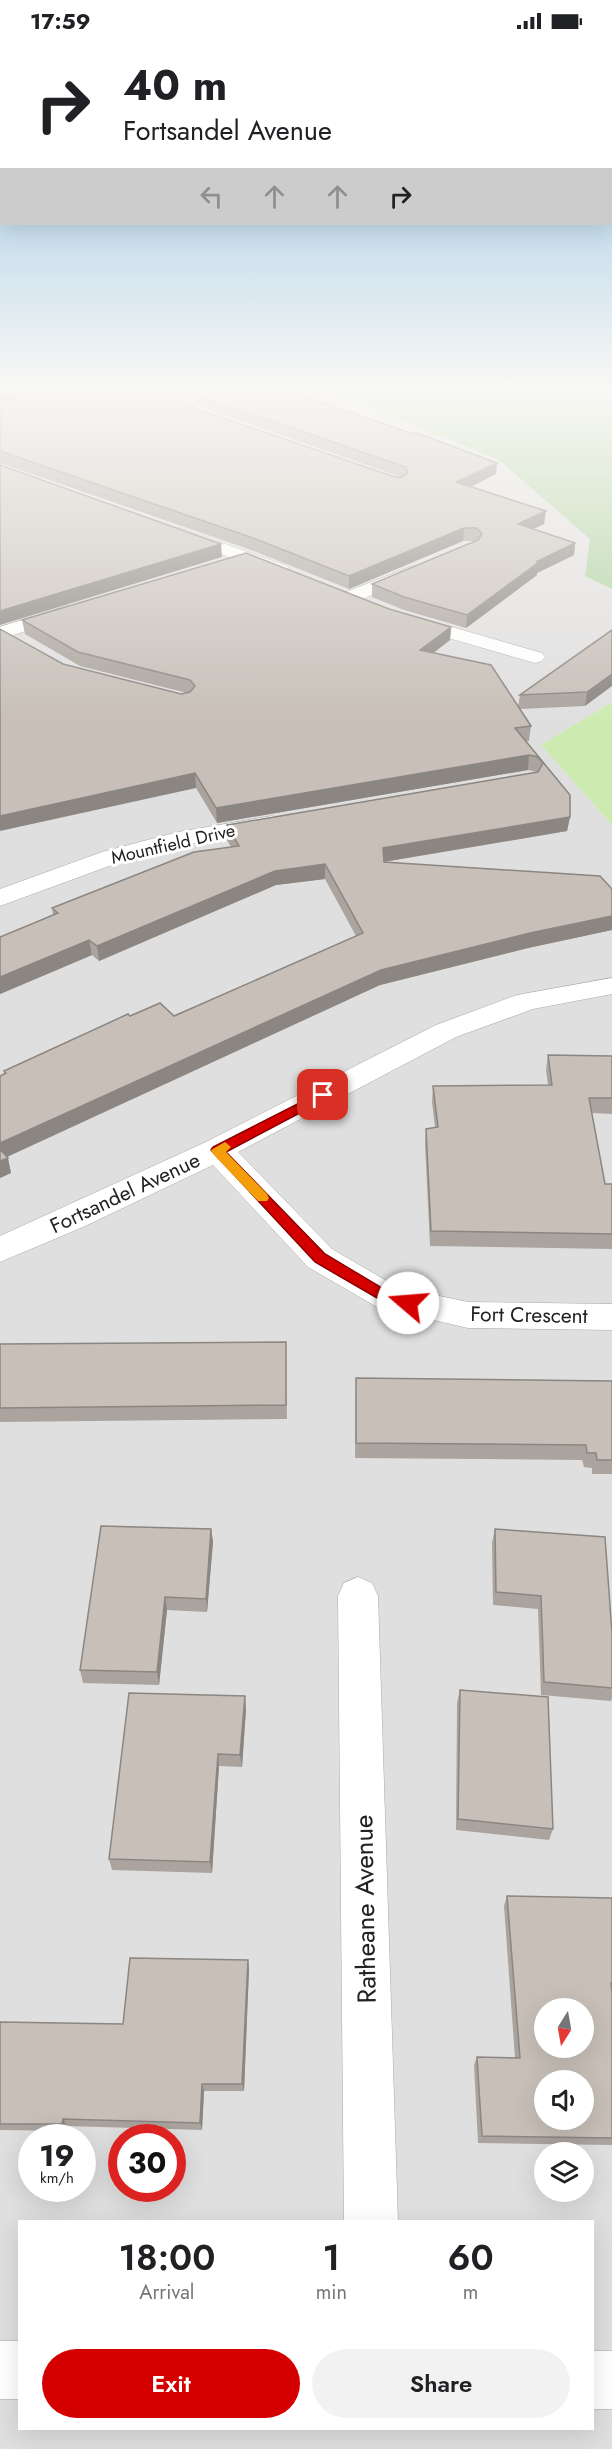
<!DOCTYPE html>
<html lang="en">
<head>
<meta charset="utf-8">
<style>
  :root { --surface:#fff; --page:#f2f2f2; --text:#202124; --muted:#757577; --accent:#d40000 }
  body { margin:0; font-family:Jost,sans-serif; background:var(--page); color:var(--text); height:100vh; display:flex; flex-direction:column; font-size:22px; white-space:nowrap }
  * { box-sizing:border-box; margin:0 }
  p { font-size:20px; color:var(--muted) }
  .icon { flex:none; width:33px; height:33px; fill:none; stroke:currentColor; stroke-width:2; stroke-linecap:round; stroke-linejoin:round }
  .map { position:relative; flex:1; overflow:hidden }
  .panel { position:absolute; left:18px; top:2178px; width:576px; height:210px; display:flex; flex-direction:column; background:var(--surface); border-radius:0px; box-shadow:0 6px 24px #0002 }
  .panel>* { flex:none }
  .top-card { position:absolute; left:0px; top:0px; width:612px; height:183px; box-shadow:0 6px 24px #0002; background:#fff; color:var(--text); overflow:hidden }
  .needle { width:39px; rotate:191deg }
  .fabs { position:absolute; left:534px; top:1956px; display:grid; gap:12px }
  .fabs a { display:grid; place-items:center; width:60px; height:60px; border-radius:50%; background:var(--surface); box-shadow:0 6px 24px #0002; font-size:30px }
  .speed { position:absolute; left:18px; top:2082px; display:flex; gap:12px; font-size:30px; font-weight:700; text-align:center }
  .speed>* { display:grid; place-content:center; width:78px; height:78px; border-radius:50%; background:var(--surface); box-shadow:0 6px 24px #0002; line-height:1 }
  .speed small { font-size:15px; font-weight:400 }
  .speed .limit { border:9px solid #d22; background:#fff; color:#111 }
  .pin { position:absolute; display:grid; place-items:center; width:51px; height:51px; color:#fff; margin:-26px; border-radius:12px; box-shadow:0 3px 9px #0006 }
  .me { position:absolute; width:66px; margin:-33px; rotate:288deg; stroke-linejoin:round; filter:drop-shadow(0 0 4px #0008) }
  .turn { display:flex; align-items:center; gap:21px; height:126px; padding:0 24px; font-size:27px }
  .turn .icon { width:78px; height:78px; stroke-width:2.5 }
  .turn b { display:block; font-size:42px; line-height:51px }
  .lanes { display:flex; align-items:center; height:57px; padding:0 24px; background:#0003; justify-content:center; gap:30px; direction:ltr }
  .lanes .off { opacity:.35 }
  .eta { display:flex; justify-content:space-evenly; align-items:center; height:102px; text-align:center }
  .eta b { font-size:36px; font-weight:600; line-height:42px }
  .primary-button { display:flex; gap:12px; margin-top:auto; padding:12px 24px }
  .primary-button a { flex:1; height:69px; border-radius:36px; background:var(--accent); color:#fff; font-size:24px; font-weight:600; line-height:69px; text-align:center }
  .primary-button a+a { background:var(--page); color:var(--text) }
  .status { display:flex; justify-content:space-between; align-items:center; height:42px; padding:0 30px; background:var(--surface); direction:ltr }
  .status svg { height:16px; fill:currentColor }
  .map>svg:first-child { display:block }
  .residential { fill:#e0dfdf; fill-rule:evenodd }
  .grass { fill:#cdebb0 }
  .forest { fill:#add19e }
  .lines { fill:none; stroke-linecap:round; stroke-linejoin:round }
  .minor-casing { stroke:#a9a9a9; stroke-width:1 }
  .minor { fill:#fff; fill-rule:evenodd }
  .wall { fill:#aba49e }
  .shaded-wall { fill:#8b8681 }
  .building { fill:#c7bfb8; stroke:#8b8681; stroke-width:1.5; fill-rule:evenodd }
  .route { fill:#d40000; stroke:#8a0000; stroke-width:1.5 }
  .slow { fill:#f59e0b }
  .labels { text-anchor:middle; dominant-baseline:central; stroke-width:6; stroke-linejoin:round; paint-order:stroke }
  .far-street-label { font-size:18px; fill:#222; stroke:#fff }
  .street-label { font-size:21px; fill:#222; stroke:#fff }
  .near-street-label { font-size:26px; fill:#222; stroke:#fff }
</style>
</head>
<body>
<div class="status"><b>17:59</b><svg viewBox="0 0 49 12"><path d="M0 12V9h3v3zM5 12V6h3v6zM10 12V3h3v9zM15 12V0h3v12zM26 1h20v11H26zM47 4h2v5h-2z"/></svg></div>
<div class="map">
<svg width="612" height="2407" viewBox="0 0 612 2407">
  <rect width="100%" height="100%" fill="#f2efe9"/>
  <path class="residential" d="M0 344H317L499 418 591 497 585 534 612 547V660L541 703 612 783V2407H0ZM544 1966H584V2006H544ZM544 2038H584V2078H544ZM32 2096H82V2146H32ZM122 2096H172V2146H122ZM544 2110H584V2150H544ZM20 2180H592V2386H20Z"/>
  <path class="grass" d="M612 660V783L541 703Z"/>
  <path class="forest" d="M317 344H612V547L585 534 590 497 499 418Z"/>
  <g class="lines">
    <g class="minor-casing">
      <path id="minor" d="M180 486 287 524 290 528 287 532H275L174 495 171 491 174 487Z
        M413 524 419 525 422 529 419 533 355 560H341L339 556 341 552Z
        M67 564 74 566 77 570 74 574 0 597V585Z
        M407 572 542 611 545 615 542 619 535 621 400 582 397 578 400 574Z
        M272 774 280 776 284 781 280 786 180 804 120 820 0 864V847L102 810 178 790Z
        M612 936V952L533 967 456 995 238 1110 332 1207 397 1245 468 1260 612 1262V1288L468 1286 377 1265 308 1225 213 1123 83 1185 0 1220V1194L206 1100 436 983 517 953Z
        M358 1535 372 1541 378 1554 398 2180H344L338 1554 344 1541Z
        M0 2299H20V2357H0Z
        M592 2309H612V2367H592Z"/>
    </g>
    <use href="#minor" class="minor"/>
  </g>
  <path class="wall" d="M163 344H288V348L496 432 471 445 544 482 533 487 575 501 574 513 537 531V533L466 586 404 568 372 555V542L476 499H463L349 547 254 509 0 421V363L200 368 392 434 400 436 401 435 212 369Z
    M389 567 451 585 450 598 434 611 518 665 520 653 612 588 585 664 520 667 531 684 529 699H526L570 753V775L567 789 384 820 612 847V888L528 906 380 943 7 1115 11 1131 0 1136 4 1029 130 974H174L356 894 325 837 276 843 99 919 92 913 0 952V895L53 873 52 866 231 805 227 798V783L537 730 528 728 217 781 196 746 63 622 181 652 187 651 80 624 25 592 22 578Z
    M548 1013 612 1014V1072L592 1071 605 1142H612V1207L430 1204 425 1102 426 1087 435 1085 432 1060 433 1044 548 1043 546 1028Z
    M286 1300 287 1377 0 1380V1302Z
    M356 1336 612 1339V1432H592V1426L584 1425 582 1418 355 1416Z
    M211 1487 213 1500 207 1570 167 1568 159 1643 83 1641 80 1628Z
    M495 1487 612 1591V1656L611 1659 541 1653 538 1567 493 1563 492 1501Z
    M460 1648 553 1787 549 1798 456 1788 457 1661Z
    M245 1654 246 1667 242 1725 219 1724 212 1831 112 1828 109 1817Z
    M507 1854 612 1856V2103L478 2101 474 2023 477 2015 515 2016 504 1864Z
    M248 1918 249 1927 244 2049H204L202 2088 67 2084V2089L0 2088V1980L123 1982Z"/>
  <path class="shaded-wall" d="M26 344H75L0 362V350Z
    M279 344H288V353L278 356Z
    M497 421 496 432 455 452 456 440Z
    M546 469 544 482 517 495 518 482Z
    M464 486 463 499 349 547V534Z
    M575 501 574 513 537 531V533L466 586 467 573 536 520Z
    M221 502 222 515 0 583V569Z
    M451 585 450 598 419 621 420 608Z
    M612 632V644L585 664 587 650Z
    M529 713 528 728 217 781 216 766Z
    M195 731 196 746 0 789V774Z
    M570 775 567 789 382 820 383 806Z
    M325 822V837L276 843 99 919 97 904 275 829Z
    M612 874V888L528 906 380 943 0 1118V1101L381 928 530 891Z
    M89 898 92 913 0 952V935Z
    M8 1116 11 1131 0 1136V1119Z
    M211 1487 213 1500 207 1570 206 1557Z
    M165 1555 167 1568 159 1643 157 1630Z
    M245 1654 246 1667 242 1725 240 1713Z
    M218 1712 219 1724 212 1831 210 1820Z
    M248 1918 249 1927 244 2049 242 2042Z
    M202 2042 204 2049 202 2088 200 2081Z
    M63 2077 67 2084V2089L62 2082Z"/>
  <path class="building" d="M0 344H26L0 350Z
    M82 344H155L200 368 392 434 400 436 408 431 406 425 211 358 185 344H279L277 345 413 392 417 391 497 421 456 440 546 469 518 482 575 501 536 520H539L467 573 404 555 372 542 478 498 482 492 477 486H464L349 534 253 496 0 409V363Z
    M0 423 221 502 0 569Z
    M246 511 389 567 451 585 420 608 491 623 531 684 515 686 570 753V775L383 806 384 820 600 834 612 847V874L530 891 381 928 0 1101V1034L6 1031 4 1029 128 972 130 974 160 961 174 974 363 891 325 822 275 829 97 904 89 898 0 935V895L58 871 52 866 194 810 239 804 227 783 538 730 543 721 538 715 529 713 216 766 195 731 0 774V587L63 622 181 652 190 650 195 644 190 638 78 610 22 578Z
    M612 588V632L587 650 520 653Z
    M548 1013 612 1014V1056H589L605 1142H612V1192L431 1189 426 1087 438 1085 433 1044 552 1043Z
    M0 1107 8 1116 0 1119Z
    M286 1300V1363L0 1366V1302Z
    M356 1336 612 1339V1418H597L596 1411H587L586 1403 356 1401Z
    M101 1484 211 1487 206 1557 165 1555 157 1630 80 1628Z
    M495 1487 605 1495 612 1591V1646L544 1640 541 1554 496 1550Z
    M460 1648 548 1655 553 1787 458 1777Z
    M129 1651 245 1654 240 1713 218 1712 210 1820 109 1817Z
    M507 1854 612 1856V1941H611L612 1951V2096L482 2094 477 2015 520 2016ZM544 1966H584V2006H544ZM544 2038H584V2078H544Z
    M130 1916 248 1918 242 2042H202L200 2081 63 2077 62 2082H0V1980L123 1982Z"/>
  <linearGradient id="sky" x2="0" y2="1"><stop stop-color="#8fc0e4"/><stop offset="0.51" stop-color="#f9f8f5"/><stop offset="1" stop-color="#f9f8f5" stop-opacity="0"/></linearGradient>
  <rect width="612" height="681" fill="url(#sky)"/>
  <path class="route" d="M323 1049 328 1050V1056L226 1110 325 1212 392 1252 413 1257 416 1261 413 1265 408 1266 384 1260 315 1220 211 1108 213 1105Z"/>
  <path class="slow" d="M225 1100 231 1105 226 1110 267 1152 269 1156 267 1159H258L213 1112 211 1108Z"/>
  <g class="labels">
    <g class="far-street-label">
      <text transform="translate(173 802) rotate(-13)">Mountfield Drive</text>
    </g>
    <g class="street-label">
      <text transform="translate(125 1151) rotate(-25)">Fortsandel Avenue</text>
      <text transform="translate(529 1273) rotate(1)">Fort Crescent</text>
    </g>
    <g class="near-street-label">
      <text transform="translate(365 1867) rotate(-91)">Ratheane Avenue</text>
    </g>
  </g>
</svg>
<div class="fabs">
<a><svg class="needle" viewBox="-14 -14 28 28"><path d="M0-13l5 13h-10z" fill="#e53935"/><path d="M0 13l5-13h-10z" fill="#757577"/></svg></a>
<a><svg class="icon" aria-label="sound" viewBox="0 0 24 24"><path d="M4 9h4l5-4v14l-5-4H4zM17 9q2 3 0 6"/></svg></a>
<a><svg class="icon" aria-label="layers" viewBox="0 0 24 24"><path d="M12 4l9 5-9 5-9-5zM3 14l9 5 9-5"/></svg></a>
</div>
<div class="speed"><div>19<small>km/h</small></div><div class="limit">30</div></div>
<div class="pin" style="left:323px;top:1053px;background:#d93025"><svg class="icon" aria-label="arrive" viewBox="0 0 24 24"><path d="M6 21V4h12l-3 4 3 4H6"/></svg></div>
<svg class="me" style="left:408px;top:1261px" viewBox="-20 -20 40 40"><circle r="19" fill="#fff"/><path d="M0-13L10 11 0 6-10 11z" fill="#d40000"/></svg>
<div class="top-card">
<div class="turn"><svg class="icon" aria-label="right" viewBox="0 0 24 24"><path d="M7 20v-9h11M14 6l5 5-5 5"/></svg><div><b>40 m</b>Fortsandel Avenue</div></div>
<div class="lanes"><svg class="icon off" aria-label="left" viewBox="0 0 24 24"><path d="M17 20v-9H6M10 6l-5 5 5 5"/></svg><svg class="icon off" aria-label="ahead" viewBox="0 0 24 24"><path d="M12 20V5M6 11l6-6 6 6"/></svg><svg class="icon off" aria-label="ahead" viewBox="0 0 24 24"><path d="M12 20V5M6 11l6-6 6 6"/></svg><svg class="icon" aria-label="right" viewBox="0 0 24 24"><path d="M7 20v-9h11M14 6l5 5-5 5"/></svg></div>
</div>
<section class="panel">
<div class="eta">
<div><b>18:00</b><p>Arrival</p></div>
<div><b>1</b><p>min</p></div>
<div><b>60</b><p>m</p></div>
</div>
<div class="primary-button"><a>Exit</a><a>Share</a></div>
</section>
</div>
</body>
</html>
